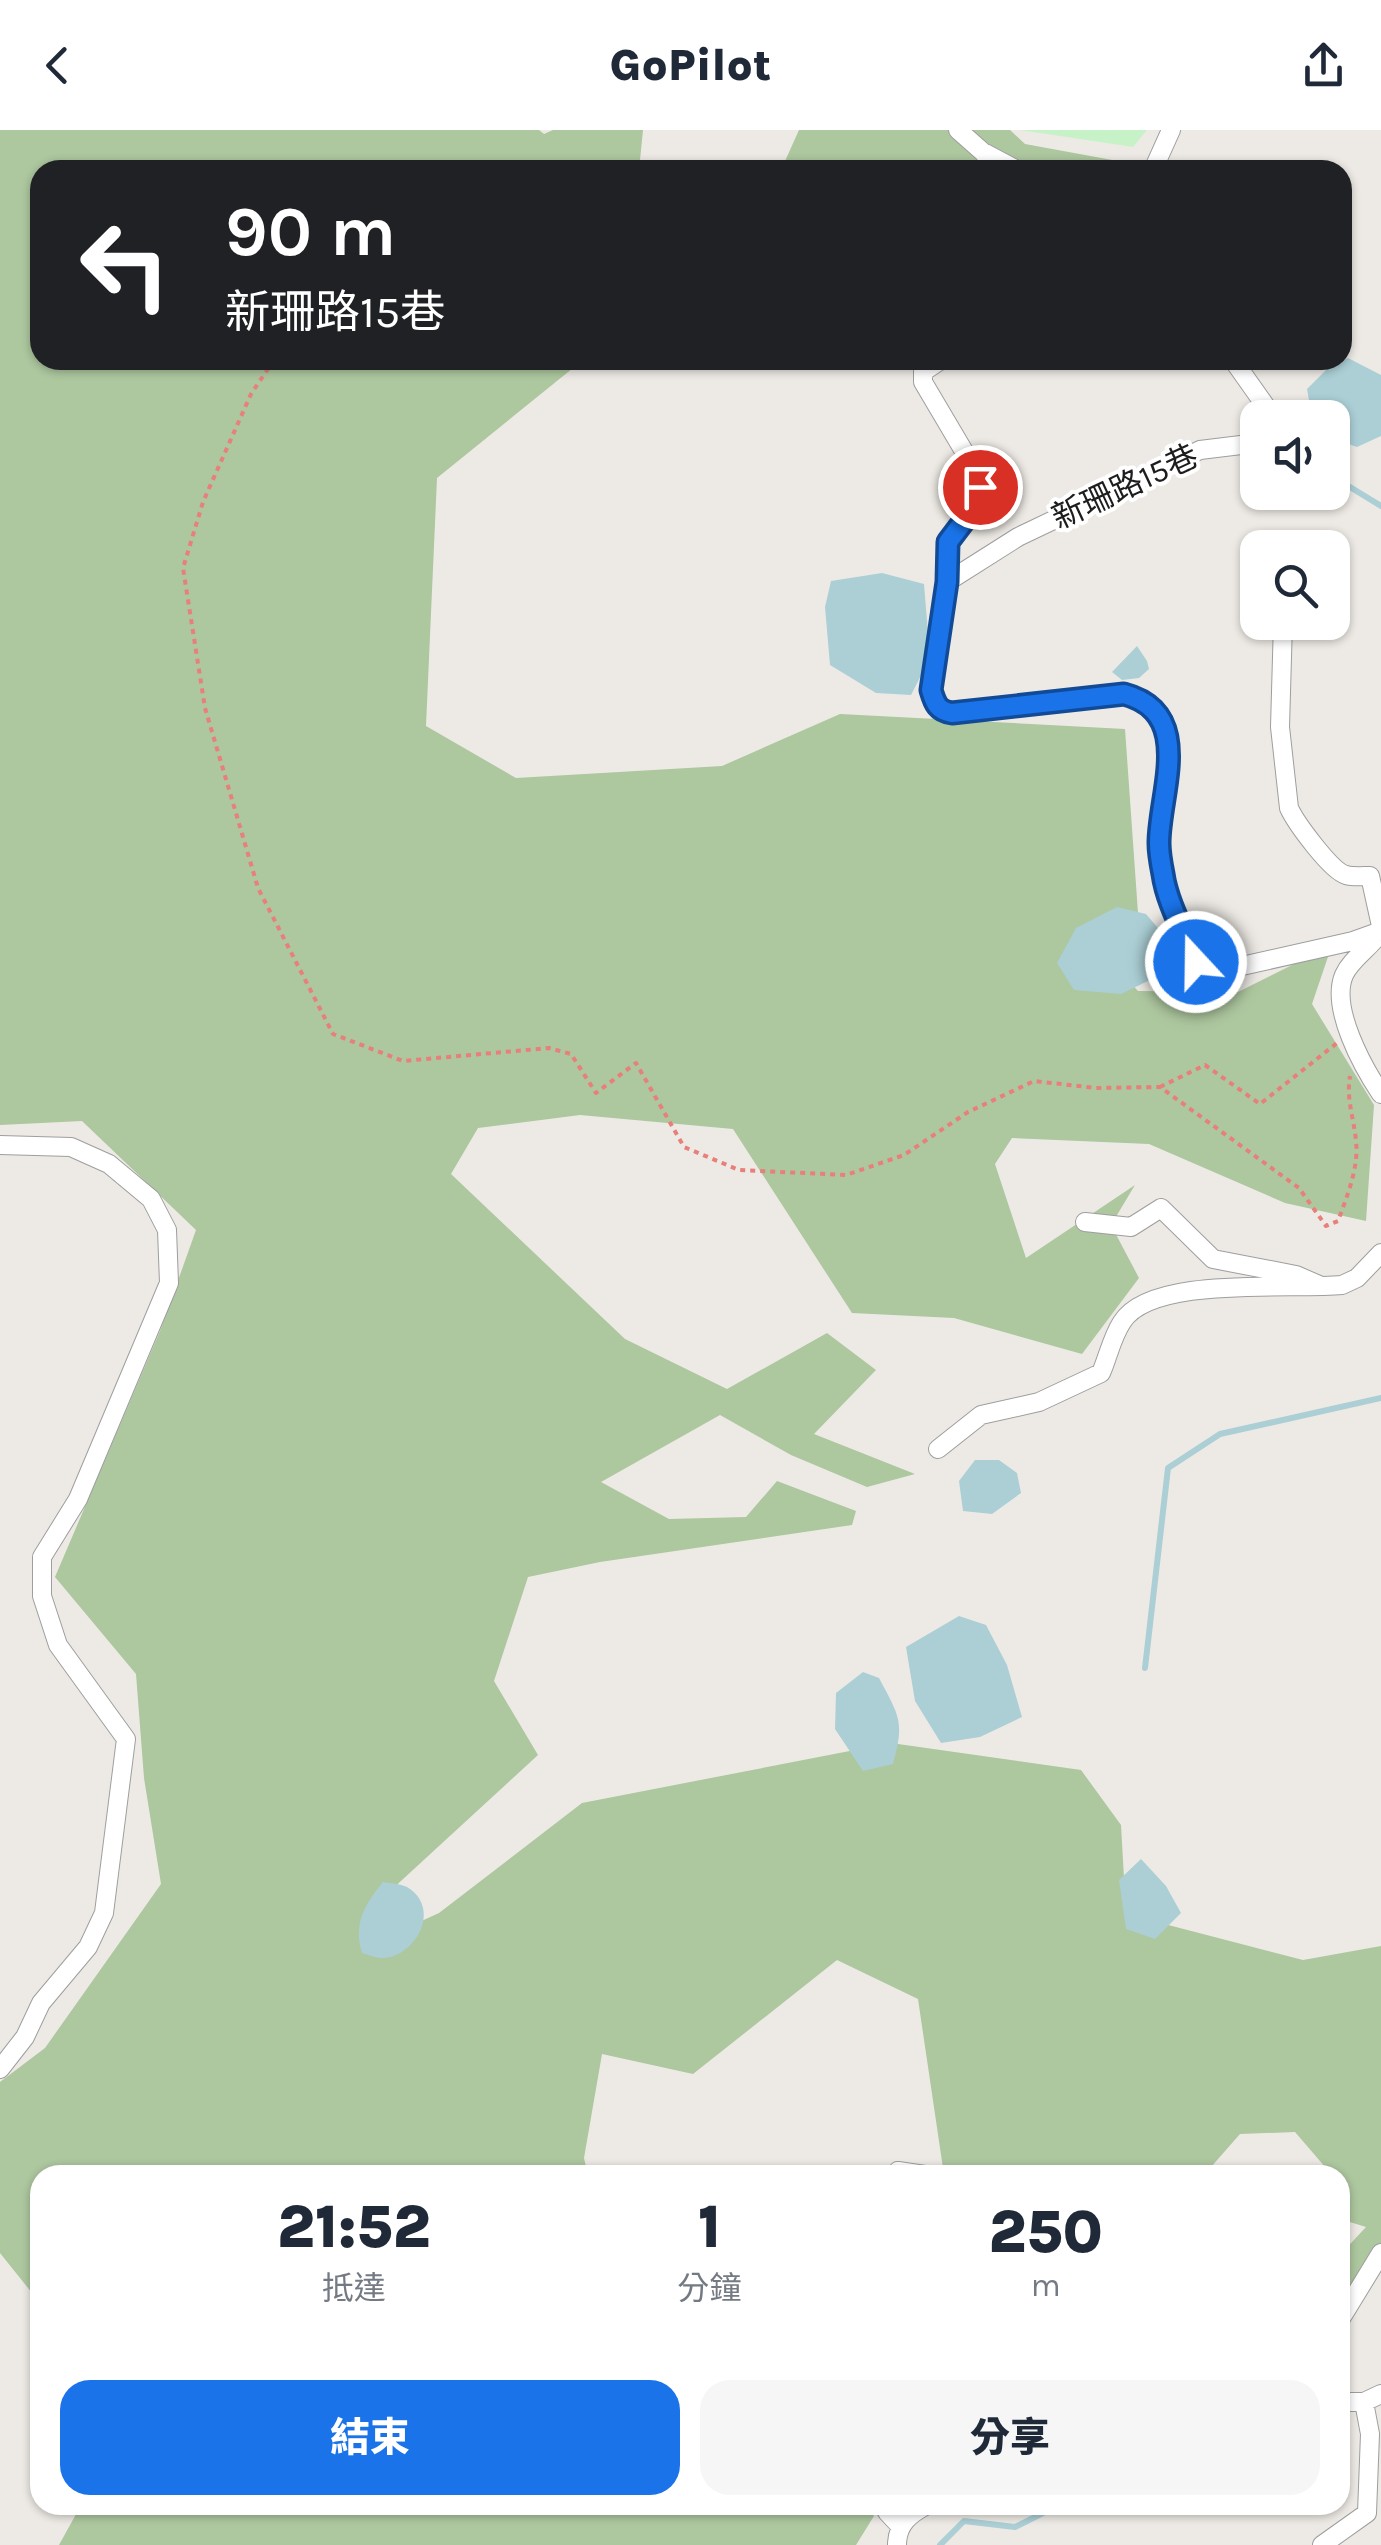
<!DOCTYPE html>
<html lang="zh-TW">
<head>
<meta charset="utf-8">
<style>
  :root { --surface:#fff; --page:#f6f6f7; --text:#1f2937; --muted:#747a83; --accent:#1a73e8 }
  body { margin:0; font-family:Karla,"Noto Sans TC",sans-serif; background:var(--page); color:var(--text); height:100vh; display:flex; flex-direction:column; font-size:38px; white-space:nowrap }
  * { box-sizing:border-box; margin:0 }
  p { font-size:32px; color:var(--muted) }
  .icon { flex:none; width:55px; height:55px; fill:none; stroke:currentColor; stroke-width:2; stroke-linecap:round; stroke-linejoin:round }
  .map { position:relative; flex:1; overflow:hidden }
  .side { position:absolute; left:30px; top:2035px; width:1320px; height:350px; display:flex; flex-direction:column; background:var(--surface); border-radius:30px; box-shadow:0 2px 8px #0004 }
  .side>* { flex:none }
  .hud { position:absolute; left:30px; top:30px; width:1322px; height:210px; border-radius:30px; box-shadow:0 2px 8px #0004; background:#202124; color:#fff; overflow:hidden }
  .tools { position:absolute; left:1240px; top:270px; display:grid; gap:20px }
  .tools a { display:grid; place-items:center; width:110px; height:110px; border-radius:20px; background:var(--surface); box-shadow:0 2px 8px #0004; font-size:50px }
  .pin { position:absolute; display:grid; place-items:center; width:85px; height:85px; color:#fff; margin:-42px; border:5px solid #fff; border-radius:50%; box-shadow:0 2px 10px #0007 }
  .me { position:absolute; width:110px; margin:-55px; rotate:339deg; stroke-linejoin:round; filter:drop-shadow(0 0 8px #0008) }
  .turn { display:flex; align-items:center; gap:35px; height:210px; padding:0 30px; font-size:45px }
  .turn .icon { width:130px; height:130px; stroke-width:2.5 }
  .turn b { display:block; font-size:70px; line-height:85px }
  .eta { display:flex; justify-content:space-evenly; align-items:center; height:170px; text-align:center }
  .eta b { font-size:60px; font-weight:800; line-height:70px }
  .button { display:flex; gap:20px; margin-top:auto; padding:20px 30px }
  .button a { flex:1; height:115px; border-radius:30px; background:var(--accent); color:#fff; font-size:40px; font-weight:800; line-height:115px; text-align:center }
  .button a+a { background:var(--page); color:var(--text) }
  header { display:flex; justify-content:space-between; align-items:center; height:130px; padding:0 30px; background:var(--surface); font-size:45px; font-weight:800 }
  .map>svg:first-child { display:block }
  .forest { fill:#adc79f }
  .park { fill:#c7f2c7 }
  .water { fill:#abcfd5 }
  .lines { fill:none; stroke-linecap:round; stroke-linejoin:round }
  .stream { stroke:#abcfd5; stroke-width:6 }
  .minor-casing { stroke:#9e9e9e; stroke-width:20 }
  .path { stroke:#e87f7b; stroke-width:4; stroke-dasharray:5 5; stroke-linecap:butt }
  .minor { stroke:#fff; stroke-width:18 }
  .route-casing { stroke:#114b97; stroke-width:25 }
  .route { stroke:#1a73e8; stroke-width:18 }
  .labels { text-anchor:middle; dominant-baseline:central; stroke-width:8; stroke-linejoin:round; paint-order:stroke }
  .street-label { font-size:32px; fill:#1d1d1d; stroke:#fff }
</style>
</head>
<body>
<header><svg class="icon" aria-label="back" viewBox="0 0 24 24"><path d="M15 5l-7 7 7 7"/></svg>GoPilot<svg class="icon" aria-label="share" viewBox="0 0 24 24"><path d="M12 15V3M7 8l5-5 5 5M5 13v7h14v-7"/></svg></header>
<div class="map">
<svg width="1381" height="2415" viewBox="0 0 1381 2415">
  <rect width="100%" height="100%" fill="#edeae5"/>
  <path class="forest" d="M0 0H539L544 4 553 0H643L639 40H40V230H583L437 348 426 596 516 648 722 636 840 584 1125 599 1138 783 1103 822 1138 861 1238 862 1332 815 1312 874 1374 975 1366 1091 1285 1073 1149 1014 1012 1008 995 1034 1026 1128 1135 1055 1111 1095 1139 1148 1082 1224 954 1188 852 1183 733 999 580 985 478 998 451 1044 625 1209 727 1259 827 1203 876 1240 814 1304 915 1344 867 1357 791 1325 720 1285 601 1352 669 1389 746 1387 777 1351 856 1381 852 1395 600 1432 528 1447 494 1551 538 1625 377 1773 382 1809 439 1783 582 1673 891 1613 1081 1640 1121 1695 1126 1784 1303 1830 1381 1816V2127L1340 2190V2125L1366 2097 1340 2089V2045H1332L1295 2002 1240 2004 1204 2045H944L918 1869 837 1830 693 1944 602 1924 584 2028 588 2045H40V2173L0 2123V1952L45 1918 161 1754 144 1648 136 1544 55 1447 160 1201 196 1100 82 991 0 995Z
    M799 0H1010L1025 14 1145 36 1144 40H781Z
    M76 2375H866L874 2386 856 2415H59L75 2386Z"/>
  <path class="park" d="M1020 0H1147L1133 17Z"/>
  <path class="water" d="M1348 228 1381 245V306L1357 317 1333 309 1332 288 1312 287 1307 259 1330 236Z
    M882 443 924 454 930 528 911 565 876 563 830 535 825 477 831 451Z
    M1137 516 1147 531 1149 539 1139 548 1122 550 1112 542Z
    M1117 777 1146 784 1164 805 1152 849 1121 864 1074 860 1057 833 1076 798Z
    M975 1330H999L1017 1343 1021 1363 992 1384 963 1381 959 1351Z
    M959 1486 986 1495 1007 1535 1022 1587 980 1607 941 1613 915 1571 906 1517Z
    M863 1542 879 1548C899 1586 905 1591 893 1634L863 1641 835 1599 836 1563Z
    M1141 1729 1166 1756 1181 1783 1155 1809 1126 1799 1119 1750Z
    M383 1752C390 1753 400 1754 407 1757 441 1777 418 1824 385 1828 378 1829 369 1825 362 1823 353 1794 364 1775 383 1752Z"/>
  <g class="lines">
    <path class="stream" d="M1332 346 1381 376
      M1145 1538 1168 1338 1220 1304 1381 1268
      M940 2415 964 2391 1015 2397 1059 2375"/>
    <g class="minor-casing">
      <path id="minor" d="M958 0 984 23 995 40
        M985 23 1017 40
        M1153 40 1171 0
        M941 230 923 242V252L978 345 976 375 948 412 947 452 931 560C935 574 938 581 953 583L1124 564C1196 583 1159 663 1159 713 1159 723 1161 734 1163 744 1167 773 1185 804 1196 832L1215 842 1353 811 1381 801
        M1233 230 1274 288
        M947 452 1018 407 1200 320 1241 315 1258 320
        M1283 492 1280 597 1289 678C1296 693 1331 741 1346 745 1353 747 1363 746 1370 746L1381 796
        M1380 803C1370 818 1351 829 1344 845 1330 878 1363 937 1381 964
        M0 1015 71 1017 109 1034 151 1069 167 1100 169 1153 78 1369 42 1427V1466L58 1515 126 1609 104 1783 88 1817 41 1873 25 1907 0 1939
        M1085 1092 1131 1097 1161 1078 1213 1129 1296 1145 1319 1155
        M938 1319 981 1285 1039 1272 1101 1243C1108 1227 1112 1207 1122 1192 1151 1145 1290 1160 1342 1155L1357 1148 1381 1123
        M896 2045 898 2041 925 2045
        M1340 2190 1381 2123
        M1340 2272H1364L1381 2264
        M888 2375 887 2382 901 2397
        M897 2415C897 2394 910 2384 927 2375
        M1322 2415 1367 2383 1370 2304 1364 2272"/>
    </g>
    <path class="path" d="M274 230 251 264 203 372 183 438 205 578 258 758 333 904 403 931 549 918 571 924 596 963 636 933 684 1017 739 1040 846 1045 904 1025 968 982 1034 951 1096 958 1160 957 1299 1058 1326 1096 1338 1091C1347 1066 1359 1038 1356 1011 1354 988 1346 970 1350 946
      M696 230 697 233 710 230
      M1160 957 1205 935 1260 974 1337 913"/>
    <use href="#minor" class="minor"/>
  </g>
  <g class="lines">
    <g class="route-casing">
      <path id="route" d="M980 357 976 375 948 412 947 452 931 560C935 574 938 581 952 583L1124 564C1196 583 1159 663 1159 713 1159 723 1161 734 1163 744 1167 773 1185 804 1196 832"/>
    </g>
    <use href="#route" class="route"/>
  </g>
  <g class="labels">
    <g class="street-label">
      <text transform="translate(1125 357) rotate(-25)">新珊路15巷</text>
    </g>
  </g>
</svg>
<div class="tools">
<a><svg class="icon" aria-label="sound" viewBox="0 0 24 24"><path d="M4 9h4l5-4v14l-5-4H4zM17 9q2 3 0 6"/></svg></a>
<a><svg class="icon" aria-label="search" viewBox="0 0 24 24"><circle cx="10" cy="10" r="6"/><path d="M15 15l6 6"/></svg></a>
</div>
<div class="pin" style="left:980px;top:357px;background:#d93025"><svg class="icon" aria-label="arrive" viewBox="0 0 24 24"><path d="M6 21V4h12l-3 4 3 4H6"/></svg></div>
<svg class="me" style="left:1196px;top:832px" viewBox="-20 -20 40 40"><circle r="17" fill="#1a73e8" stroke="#fff" stroke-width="3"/><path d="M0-11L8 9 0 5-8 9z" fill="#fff"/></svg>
<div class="hud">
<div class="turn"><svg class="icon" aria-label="left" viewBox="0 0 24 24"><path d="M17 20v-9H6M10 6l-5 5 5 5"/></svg><div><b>90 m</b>新珊路15巷</div></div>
</div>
<section class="side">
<div class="eta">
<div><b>21:52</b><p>抵達</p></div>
<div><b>1</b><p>分鐘</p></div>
<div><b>250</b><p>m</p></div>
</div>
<div class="button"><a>結束</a><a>分享</a></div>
</section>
</div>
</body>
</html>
